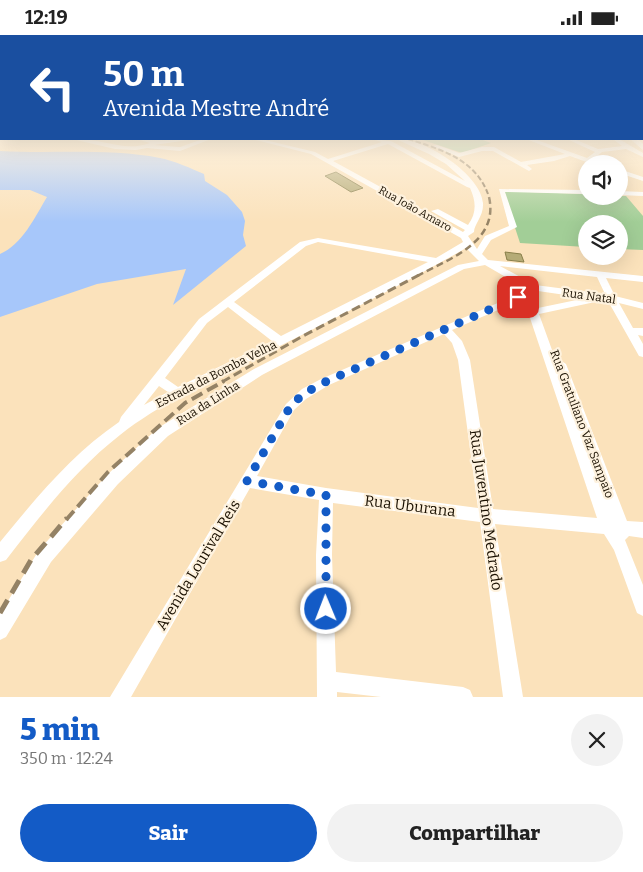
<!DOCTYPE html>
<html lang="pt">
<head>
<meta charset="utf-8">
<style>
  :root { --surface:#fff; --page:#f2f2f2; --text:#222; --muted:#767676; --accent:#135bc6 }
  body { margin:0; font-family:Bitter,serif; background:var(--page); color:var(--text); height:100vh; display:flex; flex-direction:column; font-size:19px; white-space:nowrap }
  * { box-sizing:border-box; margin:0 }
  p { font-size:16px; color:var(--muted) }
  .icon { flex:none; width:28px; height:28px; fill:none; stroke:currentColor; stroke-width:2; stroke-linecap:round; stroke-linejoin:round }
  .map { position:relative; height:662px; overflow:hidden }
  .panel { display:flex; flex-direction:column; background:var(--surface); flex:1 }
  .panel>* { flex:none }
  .guide { position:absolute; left:0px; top:0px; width:644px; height:105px; box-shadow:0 5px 20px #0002; background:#1a4fa0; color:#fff; overflow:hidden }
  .controls { position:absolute; left:578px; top:120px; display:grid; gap:10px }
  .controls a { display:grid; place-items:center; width:50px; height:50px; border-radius:50%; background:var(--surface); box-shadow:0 5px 20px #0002; font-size:25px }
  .pin { position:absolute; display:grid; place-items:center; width:42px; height:42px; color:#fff; margin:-21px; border-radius:10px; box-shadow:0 2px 8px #0006 }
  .me { position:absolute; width:55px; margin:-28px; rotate:359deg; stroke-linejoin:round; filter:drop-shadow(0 0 4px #0008) }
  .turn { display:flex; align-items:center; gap:18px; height:105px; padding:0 20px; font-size:22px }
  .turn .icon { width:65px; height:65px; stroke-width:2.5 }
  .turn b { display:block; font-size:35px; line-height:42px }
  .round { display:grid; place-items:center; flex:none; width:52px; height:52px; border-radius:26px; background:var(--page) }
  .summary { display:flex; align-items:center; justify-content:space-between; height:85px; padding:0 20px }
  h1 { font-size:30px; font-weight:800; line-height:38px; color:var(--accent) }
  .action { display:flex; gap:10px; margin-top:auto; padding:10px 20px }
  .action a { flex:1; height:58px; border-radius:30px; background:var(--accent); color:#fff; font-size:20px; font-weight:800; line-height:58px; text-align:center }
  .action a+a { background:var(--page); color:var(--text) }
  .status { display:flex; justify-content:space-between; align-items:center; height:35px; padding:0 25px; background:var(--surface); direction:ltr }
  .status svg { height:14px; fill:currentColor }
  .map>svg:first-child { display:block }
  .green { fill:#a2ce97 }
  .water { fill:#a7c7fa }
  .building { fill:#b5ab76; stroke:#887f4a }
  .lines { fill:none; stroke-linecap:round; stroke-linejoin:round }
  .minor { fill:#fff; fill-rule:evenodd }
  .major { fill:#fff; fill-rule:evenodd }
  .rail-far4 { stroke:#948265; stroke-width:2; stroke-dasharray:5.5 2.5; stroke-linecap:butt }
  .rail-far3 { stroke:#948265; stroke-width:2.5; stroke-dasharray:7 4; stroke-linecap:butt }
  .rail-far2 { stroke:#948265; stroke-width:3; stroke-dasharray:9 4.5; stroke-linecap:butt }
  .rail-far1 { stroke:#948265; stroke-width:4; stroke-dasharray:12 5.5; stroke-linecap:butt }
  .rail { stroke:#948265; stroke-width:5; stroke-dasharray:15 8; stroke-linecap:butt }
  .route { stroke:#135bc6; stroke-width:9; stroke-dasharray:0 16.2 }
  .labels { text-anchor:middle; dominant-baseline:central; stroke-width:4.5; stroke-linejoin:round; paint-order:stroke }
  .far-street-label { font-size:11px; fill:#1a1000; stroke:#fef2de }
  .street-label { font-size:12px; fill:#1a1000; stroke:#fef2de }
  .near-street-label { font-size:15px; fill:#1a1000; stroke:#fef2de }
</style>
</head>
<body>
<div class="status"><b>12:19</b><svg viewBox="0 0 49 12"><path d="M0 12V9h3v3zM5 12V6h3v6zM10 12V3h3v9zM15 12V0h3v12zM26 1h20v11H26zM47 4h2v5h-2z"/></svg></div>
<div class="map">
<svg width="643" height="662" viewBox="0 0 643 662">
  <rect width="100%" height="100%" fill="#fbe2bb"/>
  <path class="green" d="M420 104H480L491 108 462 118Z
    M503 156 586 159V161H626L643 181V215L619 214V189H586V212L520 208Z"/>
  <path class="water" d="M0 116C53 119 108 113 160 123 175 126 190 133 204 139L205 146 227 160 242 177 245 186 243 200 246 211 173 270 186 234 97 249 0 282V219C22 210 35 182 47 162L30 155H0Z"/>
  <path class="building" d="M336 137 363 153 351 157 325 141Z
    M505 217 521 219 524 227 507 225Z"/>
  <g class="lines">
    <path class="minor" d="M642 98H643V102H642Z
      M72 104C99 102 123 118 150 108L136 104 156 105 195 104 154 110 180 112 203 104H211L180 116 147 113 136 115 115 114Z
      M252 104H261L315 117 328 124 382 107 372 104 391 106 465 146 446 129 429 119 396 104C423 102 481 139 483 168 484 181 474 189 474 197L468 201 477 214 485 201 509 191 499 154 586 155V159L505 157 517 192 491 205 482 219 488 225 643 241V247L606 243 615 261 643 268V274L619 268 633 293H643V301L638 300 643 309V322L639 321 608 266 599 264 595 267 539 279 556 326 560 325 566 329 627 486 643 487V503L629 501 625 505 643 550V581L637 578 614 515 604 499 495 489 523 662H503L480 487 333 468 332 520 336 637 463 652 470 655 473 662H381L337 657V662H317L316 520 319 465 250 453 131 662H110L286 369 302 354 321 344 528 255 485 230 464 234 262 340 168 401 118 449 51 527 6 602 0 605V579L39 515 108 439 158 393 254 334 458 230 479 226 466 213C395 254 321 290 248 327 205 349 159 369 120 400 75 435 41 480 6 525L0 527V507C36 463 72 419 119 387L121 382 199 284 300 207 318 203 436 223 463 207 461 203 311 119ZM388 109 467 152 470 153C476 166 477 178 468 190L438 174 431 176 465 195 463 197 333 126ZM318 207 428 227 281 301 234 267 306 211ZM500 231 597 242 605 259 535 250ZM538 256 586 263 538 273ZM528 262V277L597 483 493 474 470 325 462 306 452 295ZM228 272 272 306 178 352 165 343 207 288ZM444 299 452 308 458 325 478 473 326 453 257 441 294 375 306 364 329 350ZM159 351 168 357 144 370Z
      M526 104H534L587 123 595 117 567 104H574L598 114 622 111 613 104H619L643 118V122L626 114 602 117 592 125 602 129H592L570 121 554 126 527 130 532 134 529 136 493 116H482L459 122 432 111 437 110 459 118 482 112H494L521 127 565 119Z
      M619 134 643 142V146L619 138Z
      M619 156 643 157V161L619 160Z"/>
    <path class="major" d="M630 104H638L643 109V115Z"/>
    <path class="rail-far4" d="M408 104C440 114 475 124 488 159"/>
    <path class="rail-far3" d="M417 241C451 223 502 206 488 158"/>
    <path class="rail-far2" d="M222 347 303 301 419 240"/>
    <path class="rail-far1" d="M66 485 108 437 185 368 224 346"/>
    <path class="rail" d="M0 578 31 525 67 483"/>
  </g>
  <linearGradient id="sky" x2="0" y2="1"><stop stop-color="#8ebcef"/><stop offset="0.51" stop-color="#fdf2e0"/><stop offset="1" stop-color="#fdf2e0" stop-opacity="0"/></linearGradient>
  <rect width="643" height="187" fill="url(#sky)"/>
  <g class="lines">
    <path class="route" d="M326 574V460L247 446 290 372 303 359 325 347 518 262"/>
  </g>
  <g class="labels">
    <g class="far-street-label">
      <text transform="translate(415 174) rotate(29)">Rua João Amaro</text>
    </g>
    <g class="street-label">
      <text transform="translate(589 261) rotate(8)">Rua Natal</text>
      <text transform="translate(216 339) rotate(-27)">Estrada da Bomba Velha</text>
      <text transform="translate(208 368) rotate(-32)">Rua da Linha</text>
      <text transform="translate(582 389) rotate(69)">Rua Gratuliano Vaz Sampaio</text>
    </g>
    <g class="near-street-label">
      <text transform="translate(410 471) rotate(7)">Rua Uburana</text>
      <text transform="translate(486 475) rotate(82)">Rua Juventino Medrado</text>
      <text transform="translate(198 530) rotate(-59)">Avenida Lourival Reis</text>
    </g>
  </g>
</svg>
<div class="controls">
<a><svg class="icon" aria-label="sound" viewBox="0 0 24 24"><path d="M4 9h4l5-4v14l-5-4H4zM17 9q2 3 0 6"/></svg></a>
<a><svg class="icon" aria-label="layers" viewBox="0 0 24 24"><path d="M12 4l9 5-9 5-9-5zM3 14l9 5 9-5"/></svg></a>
</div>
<div class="pin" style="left:518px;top:262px;background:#d93025"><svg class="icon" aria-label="arrive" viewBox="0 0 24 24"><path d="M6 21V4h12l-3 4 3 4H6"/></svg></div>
<svg class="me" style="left:326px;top:574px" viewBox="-20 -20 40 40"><circle r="17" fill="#135bc6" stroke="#fff" stroke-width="3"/><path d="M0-11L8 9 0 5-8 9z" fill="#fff"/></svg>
<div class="guide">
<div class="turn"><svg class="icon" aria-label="left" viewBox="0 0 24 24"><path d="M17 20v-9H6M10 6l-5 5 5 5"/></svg><div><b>50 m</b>Avenida Mestre André</div></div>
</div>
</div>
<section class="panel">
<div class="summary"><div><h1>5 min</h1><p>350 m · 12:24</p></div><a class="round"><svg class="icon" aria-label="close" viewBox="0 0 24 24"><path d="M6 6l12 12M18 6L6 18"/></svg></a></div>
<div class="action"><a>Sair</a><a>Compartilhar</a></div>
</section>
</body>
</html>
